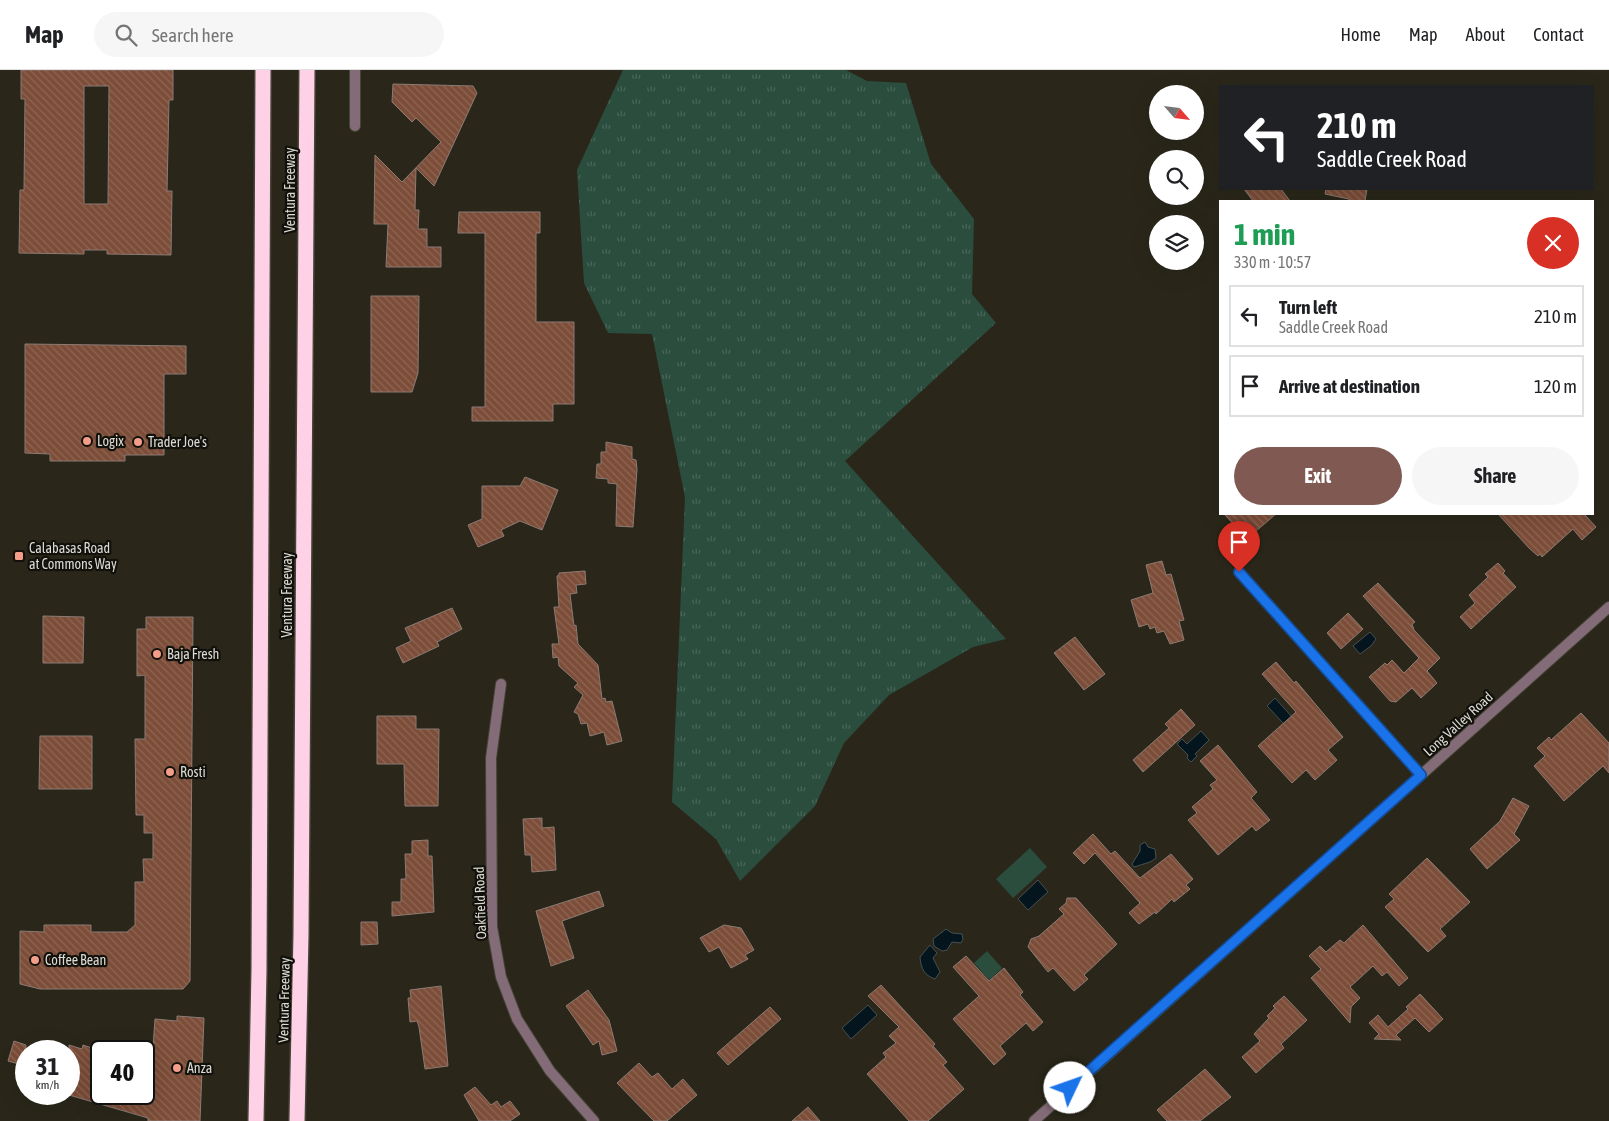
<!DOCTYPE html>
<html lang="en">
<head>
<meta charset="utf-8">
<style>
  :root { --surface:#fff; --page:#f6f6f6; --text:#202124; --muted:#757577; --line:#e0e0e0; --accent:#7f5952 }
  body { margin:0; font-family:"Asap Condensed",sans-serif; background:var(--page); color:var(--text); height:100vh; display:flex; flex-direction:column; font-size:19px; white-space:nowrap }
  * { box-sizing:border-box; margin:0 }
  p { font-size:16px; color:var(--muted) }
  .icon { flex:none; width:28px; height:28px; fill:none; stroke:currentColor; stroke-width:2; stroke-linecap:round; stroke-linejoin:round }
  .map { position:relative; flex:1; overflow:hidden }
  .details { position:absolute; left:1219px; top:130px; width:375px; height:315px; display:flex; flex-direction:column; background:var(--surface); border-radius:0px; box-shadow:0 5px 20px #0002 }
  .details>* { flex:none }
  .hud { position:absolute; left:1219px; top:15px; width:375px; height:105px; border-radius:0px; box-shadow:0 5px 20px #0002; background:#202124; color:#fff; overflow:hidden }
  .needle { width:32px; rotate:118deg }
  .fabs { position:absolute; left:1149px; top:15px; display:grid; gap:10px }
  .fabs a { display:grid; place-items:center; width:55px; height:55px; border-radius:50%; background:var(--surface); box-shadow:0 5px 20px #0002; font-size:25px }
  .speed { position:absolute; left:15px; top:970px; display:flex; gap:10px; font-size:25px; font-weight:700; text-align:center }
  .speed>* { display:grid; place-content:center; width:65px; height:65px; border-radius:50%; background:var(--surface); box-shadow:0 5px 20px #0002; line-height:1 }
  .speed small { font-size:12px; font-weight:400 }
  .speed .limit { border:2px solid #111; border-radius:8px; background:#fff; color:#111 }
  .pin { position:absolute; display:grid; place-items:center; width:42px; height:42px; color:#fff; margin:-51px -21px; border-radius:50% 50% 50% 0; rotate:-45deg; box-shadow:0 0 5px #0007 }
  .pin .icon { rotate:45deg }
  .me { position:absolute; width:55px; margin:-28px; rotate:48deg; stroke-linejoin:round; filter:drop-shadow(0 0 4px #0008) }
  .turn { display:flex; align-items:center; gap:18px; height:105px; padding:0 15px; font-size:22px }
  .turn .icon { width:65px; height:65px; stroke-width:2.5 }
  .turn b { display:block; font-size:35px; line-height:42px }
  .round { display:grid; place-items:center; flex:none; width:52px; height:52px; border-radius:26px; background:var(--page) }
  .headline { display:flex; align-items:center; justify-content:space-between; height:85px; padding:0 15px }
  h1 { font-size:30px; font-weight:700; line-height:38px; color:#1e9e55 }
  .primary-button { display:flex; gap:10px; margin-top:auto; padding:10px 15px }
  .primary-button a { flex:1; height:58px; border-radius:30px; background:var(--accent); color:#fff; font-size:20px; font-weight:700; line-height:58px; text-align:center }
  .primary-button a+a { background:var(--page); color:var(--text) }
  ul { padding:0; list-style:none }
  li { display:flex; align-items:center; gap:15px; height:62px; margin:0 10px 8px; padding:0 5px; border:2px solid var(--line); border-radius:0px }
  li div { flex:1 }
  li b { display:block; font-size:19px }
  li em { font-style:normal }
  header { display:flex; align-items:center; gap:30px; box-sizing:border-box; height:70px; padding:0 25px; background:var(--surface); border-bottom:1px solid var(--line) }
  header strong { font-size:24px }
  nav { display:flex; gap:28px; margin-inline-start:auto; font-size:18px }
  .search { width:350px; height:45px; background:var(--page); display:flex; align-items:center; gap:12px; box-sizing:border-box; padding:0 18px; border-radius:28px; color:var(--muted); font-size:19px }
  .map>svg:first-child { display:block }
  .grass { fill:url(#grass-tufts) }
  .pitch { fill:#2a4d3e }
  .water { fill:#04151d; stroke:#455054 }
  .building { fill:url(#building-back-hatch); stroke:#8c7b74; fill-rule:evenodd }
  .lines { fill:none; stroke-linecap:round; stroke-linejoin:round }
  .minor-casing { stroke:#464438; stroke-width:12 }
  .tertiary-casing { stroke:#464438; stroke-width:12 }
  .motorway-casing { stroke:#464438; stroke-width:18 }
  .minor { stroke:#836c77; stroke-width:10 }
  .tertiary { stroke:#836c77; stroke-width:10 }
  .motorway { stroke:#ffd1e6; stroke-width:15 }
  .route-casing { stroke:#114b97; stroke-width:12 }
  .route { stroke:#1a73e8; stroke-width:9 }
  .poi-dot { fill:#f49e8a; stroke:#11100a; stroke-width:2 }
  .labels { text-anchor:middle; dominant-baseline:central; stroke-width:4.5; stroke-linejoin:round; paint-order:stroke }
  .street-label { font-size:14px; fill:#dcdbd3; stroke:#11100a }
  .poi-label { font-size:14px; fill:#dcdbd3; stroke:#11100a; text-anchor:start }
</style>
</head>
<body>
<header>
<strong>Map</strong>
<div class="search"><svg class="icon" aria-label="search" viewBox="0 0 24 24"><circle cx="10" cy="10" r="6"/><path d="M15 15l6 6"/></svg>Search here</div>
<nav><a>Home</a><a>Map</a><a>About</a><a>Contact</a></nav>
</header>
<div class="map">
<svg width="1609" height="1051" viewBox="0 0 1609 1051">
  <defs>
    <pattern id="grass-tufts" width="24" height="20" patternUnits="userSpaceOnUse" patternTransform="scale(1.25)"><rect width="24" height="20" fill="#2a4d3e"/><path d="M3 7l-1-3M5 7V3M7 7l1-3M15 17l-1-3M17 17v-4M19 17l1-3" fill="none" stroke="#486659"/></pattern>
    <pattern id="building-back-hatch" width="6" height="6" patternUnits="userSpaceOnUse" patternTransform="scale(1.25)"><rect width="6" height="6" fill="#7c4d38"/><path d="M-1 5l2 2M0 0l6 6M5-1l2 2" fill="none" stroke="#8e6654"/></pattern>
  </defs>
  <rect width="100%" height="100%" fill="#2a271a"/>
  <path class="grass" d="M623 0H846L867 11 906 13 931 94 974 149 972 224 996 253 845 391 1006 569 973 577 889 625 844 673 815 736 740 811 716 769 672 732 685 427 652 264 608 263 584 213 577 100Z"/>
  <path class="pitch" d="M1030 778 1047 797 1013 828 996 809Z
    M987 881 1002 898 989 910 974 893Z"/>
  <path class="water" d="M1370 562 1376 569 1371 576 1360 584 1353 576Z
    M1275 628 1292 647 1284 654 1267 636Z
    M1201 661 1209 670 1195 684 1197 686 1191 692 1187 688 1188 685 1177 674 1182 669 1187 674Z
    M1145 772 1148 777 1155 779 1156 788 1150 792 1134 797 1132 794 1140 781V775Z
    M1038 810 1048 822 1028 840 1018 829Z
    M946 859 952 863 962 864 963 869 961 873 952 872 947 880 942 881 934 876 933 869Z
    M930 875 937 883 933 888 940 902 935 909C924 905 921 899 920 887Z
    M868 935 877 945 851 969 842 958Z"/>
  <path class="building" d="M21 0H173V30H169L167 121H172L171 185 107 184V180H84V184L19 183 20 120H24L25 29H21ZM84 16H109L108 134H84Z
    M393 14 473 16 477 23 434 116 416 98 415 140H419L418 159H427V177H441V197H386L388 154H374L375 85 402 112 441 72 416 48 412 52 392 32Z
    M1244 119H1281L1290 131H1253Z
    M1326 119H1367L1365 131H1349V129L1325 124Z
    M459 142H540V163H536V252H574V334H553V351H472V337H485V163H458Z
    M371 226H419L418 303 412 322H371Z
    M25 274 186 276V304H164V385H125V391H50V384L25 383Z
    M606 372 632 377V389L636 390 637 399 633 457 616 456 617 414 608 413V409L596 408 597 394H601V382H606Z
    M525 407 558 420 542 460 520 451 501 460 504 466 478 477 468 455 482 449V416H520Z
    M1224 444H1276L1256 461 1249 454 1241 462Z
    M1498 444H1584L1596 457 1582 470 1573 459 1542 487 1540 484 1538 486 1529 478Z
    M1162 491 1166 505 1171 504 1184 550 1179 551 1184 570 1170 574 1164 561 1157 563 1155 557 1150 559 1148 554 1139 557 1131 530 1153 523 1146 495Z
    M1498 493 1505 501 1503 503 1516 517 1471 559 1460 547 1475 533 1469 525 1488 507 1485 504Z
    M585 501 586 514 576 515 577 523 570 524 574 556 576 555 578 574 598 595 602 629 605 628 606 632 612 631 622 671 607 675 604 662 590 666 587 653 581 654 578 644 574 642 583 625 574 617 578 613 559 596 558 587 553 588 552 574H559L554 537H559L557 506 559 505V503Z
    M1378 513 1415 552 1412 554 1414 560 1440 588 1427 601 1437 613 1421 628 1412 618 1396 632 1390 631 1369 607 1385 593 1387 595 1392 590 1404 603 1419 588 1363 526Z
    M452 538 462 559 437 572 439 576 403 593 396 578 411 571 405 558Z
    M1348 543 1363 559 1341 579 1327 563Z
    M43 546 84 547 83 593H43Z
    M146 547H193L190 911 183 919H40L20 914V861L44 862V855H91V862H127L135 855V812H144L143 789H153V763H144V745H136L135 669H145V605L137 606V559H146Z
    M1075 567 1105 604 1084 620 1054 583Z
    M1276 592 1294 613 1296 611 1343 667 1328 680 1337 690 1315 710 1306 700 1292 713 1258 676 1296 642 1262 604Z
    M1181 639 1195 655 1143 702 1133 690 1169 658 1165 654Z
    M1581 643 1609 673V703L1603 696 1564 731 1534 696 1545 686 1537 678 1549 667 1551 670Z
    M377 646H416V659H439L438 736H405L404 694H377Z
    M40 666H92V719H39Z
    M1218 675 1257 722 1251 728 1270 750 1256 761 1252 756 1218 785 1188 750 1197 743 1192 737 1213 719 1210 715 1217 710 1200 691Z
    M1513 728 1529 736 1514 764 1520 770 1487 799 1470 779 1500 751Z
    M542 748V758L554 757 556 800 532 802 531 785H525L523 749Z
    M1093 764 1111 784 1115 781 1140 808 1171 784 1193 809 1186 815 1190 819 1174 832 1172 829 1156 844 1155 842 1139 854 1129 843 1140 833 1095 783 1084 794 1073 783Z
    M428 770V786H432L434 842 392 846V832H401V809H406L405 784H412V771Z
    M1427 788 1470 832 1440 859 1446 866 1428 882 1385 837 1394 829 1389 824Z
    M599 821 604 836 562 851 574 888 551 896 536 841Z
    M1067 828H1076L1117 874 1084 905 1088 909 1074 921 1053 898 1048 902 1028 877 1031 869 1039 866 1064 844 1059 839 1066 833Z
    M361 852H377L378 874 361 875Z
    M724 855 741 858 754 880 745 885 748 889 731 898 719 877 709 882 700 868Z
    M1363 855 1408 908 1399 916 1387 902 1382 906 1373 896 1350 917 1360 928 1351 937 1350 953 1311 908 1321 899 1309 886 1320 876 1326 882 1340 870 1344 873Z
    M966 886 989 911 1004 898 1023 922 1020 925 1043 952 1033 961 1026 953 1000 976 1006 984 994 995 953 949 979 926 953 897Z
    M881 915 935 974 933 976 947 992 943 995 964 1019 928 1051H909L867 1004 886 987 883 983 896 973 889 966 899 957 868 926Z
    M441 916 448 996 425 999 419 957 417 951 410 952 408 928H411L410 920Z
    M588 920 609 950 617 981 602 985 599 971 593 975 566 936Z
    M1420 924 1443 949 1429 962 1415 948 1396 965 1401 970 1374 969 1379 964 1369 953 1378 945 1388 957 1408 939 1406 937Z
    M1284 926 1307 950 1281 974 1284 978 1256 1003 1242 987 1260 971 1254 964 1269 948 1267 946 1275 938 1273 936Z
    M770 937 781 949 728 995 717 983Z
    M177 946 204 948 200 1051H148V1048L69 1025V975L82 979 83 975 101 981V1024H144V1018L150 1020 155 949 177 951Z
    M14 971 26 975V996L8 991Z
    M639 993 652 1007 658 1003 672 1019 683 1009 697 1025 667 1051H654L617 1013Z
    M1205 999 1231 1027 1200 1051H1167L1157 1040Z
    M475 1017 491 1035 497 1031 501 1037 510 1031 520 1044 510 1051H479L464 1025Z
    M808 1037 820 1051H792Z"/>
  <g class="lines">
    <g class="minor-casing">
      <path id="minor" d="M355 0V56
        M1239 502 1421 705
        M501 614 491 688 492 857 501 907 517 949 550 1001 594 1051"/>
    </g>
    <g class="tertiary-casing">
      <path id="tertiary" d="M1034 1051 1609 537"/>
    </g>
    <g class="motorway-casing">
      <path id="motorway" d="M256 1051 259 900 263 0
        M297 1051 301 865 307 0"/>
    </g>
    <use href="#minor" class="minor"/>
    <use href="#tertiary" class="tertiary"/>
    <use href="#motorway" class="motorway"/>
  </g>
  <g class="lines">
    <g class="route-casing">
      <path id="route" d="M1070 1018 1421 705 1239 502"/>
    </g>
    <use href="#route" class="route"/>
  </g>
  <g class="poi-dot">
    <circle cx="87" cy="371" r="5"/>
    <circle cx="138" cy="372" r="5"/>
    <rect x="14" y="481" width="10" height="10" rx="2.5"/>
    <circle cx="157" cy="584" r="5"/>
    <circle cx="170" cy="702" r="5"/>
    <circle cx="35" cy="890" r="5"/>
    <circle cx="177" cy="998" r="5"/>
  </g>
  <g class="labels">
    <g class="street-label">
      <text transform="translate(290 120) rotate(-90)">Ventura Freeway</text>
      <text transform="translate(287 525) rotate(-90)">Ventura Freeway</text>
      <text transform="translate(1458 654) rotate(-42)">Long Valley Road</text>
      <text transform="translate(480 833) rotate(-92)">Oakfield Road</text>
      <text transform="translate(284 930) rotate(-89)">Ventura Freeway</text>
    </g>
    <g class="poi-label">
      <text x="97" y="371">Logix</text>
      <text x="148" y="372">Trader Joe's</text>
      <text x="29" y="478">Calabasas Road<tspan x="29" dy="16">at Commons Way</tspan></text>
      <text x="167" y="584">Baja Fresh</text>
      <text x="180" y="702">Rosti</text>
      <text x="45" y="890">Coffee Bean</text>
      <text x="187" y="998">Anza</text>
    </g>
  </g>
</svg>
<div class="fabs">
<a><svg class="needle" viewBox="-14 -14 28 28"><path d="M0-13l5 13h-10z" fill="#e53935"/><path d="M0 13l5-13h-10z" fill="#757577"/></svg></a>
<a><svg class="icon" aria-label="search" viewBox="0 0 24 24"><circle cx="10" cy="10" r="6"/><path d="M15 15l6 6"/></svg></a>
<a><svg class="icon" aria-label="layers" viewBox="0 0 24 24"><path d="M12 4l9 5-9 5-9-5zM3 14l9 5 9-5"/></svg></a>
</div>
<div class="speed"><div>31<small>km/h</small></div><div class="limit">40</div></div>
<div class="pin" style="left:1239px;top:502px;background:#d93025"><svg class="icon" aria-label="arrive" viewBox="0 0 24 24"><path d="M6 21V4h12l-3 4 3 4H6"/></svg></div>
<svg class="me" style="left:1070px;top:1018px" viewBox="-20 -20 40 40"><circle r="19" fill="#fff"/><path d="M0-13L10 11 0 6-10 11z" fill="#1a73e8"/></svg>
<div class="hud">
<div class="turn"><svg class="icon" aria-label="left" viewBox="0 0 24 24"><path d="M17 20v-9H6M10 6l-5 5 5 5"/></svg><div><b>210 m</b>Saddle Creek Road</div></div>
</div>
<section class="details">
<div class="headline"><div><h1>1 min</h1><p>330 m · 10:57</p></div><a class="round" style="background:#d93025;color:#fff"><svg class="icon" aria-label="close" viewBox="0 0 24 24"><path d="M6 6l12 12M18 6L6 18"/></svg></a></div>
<ul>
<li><svg class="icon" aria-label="left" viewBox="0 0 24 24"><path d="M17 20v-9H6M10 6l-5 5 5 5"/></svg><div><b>Turn left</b><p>Saddle Creek Road</p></div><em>210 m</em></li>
<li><svg class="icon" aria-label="arrive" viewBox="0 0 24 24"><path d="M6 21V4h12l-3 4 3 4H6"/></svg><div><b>Arrive at destination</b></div><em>120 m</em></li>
</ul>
<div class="primary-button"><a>Exit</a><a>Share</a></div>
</section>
</div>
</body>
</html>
